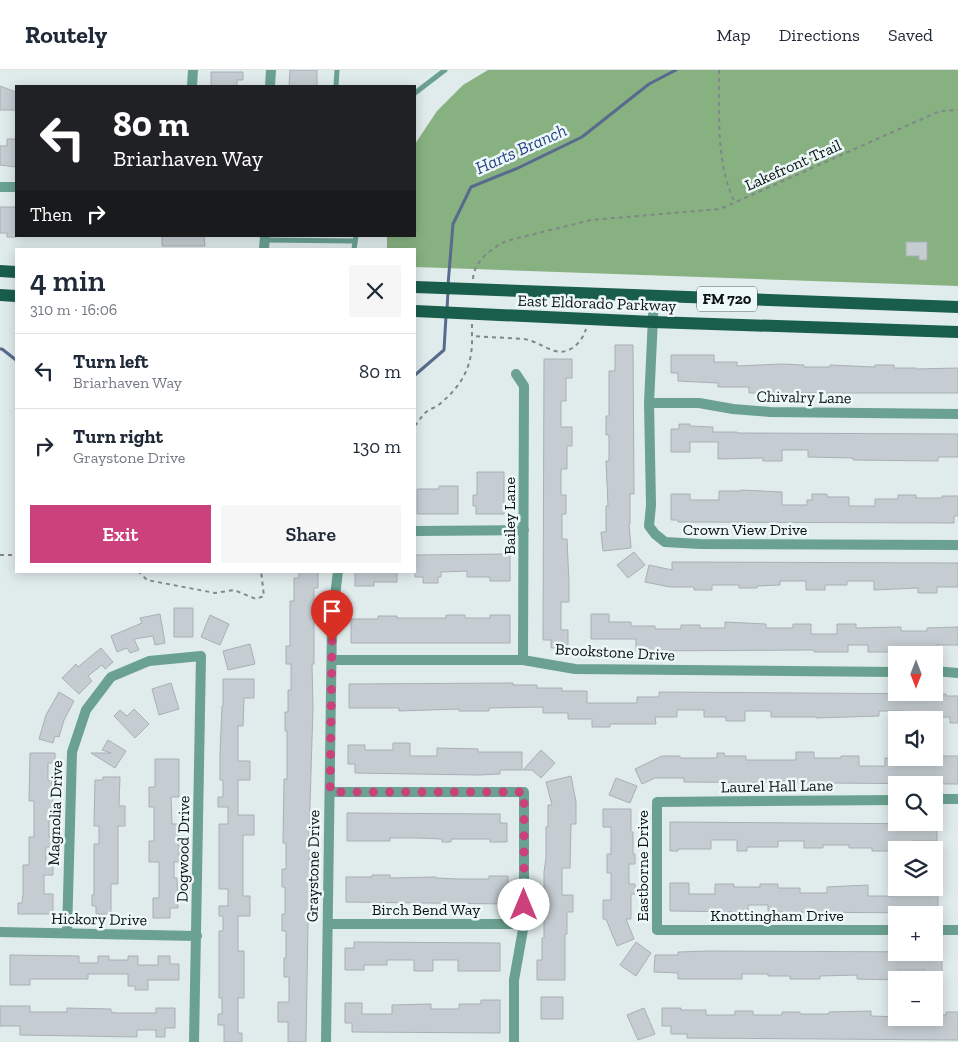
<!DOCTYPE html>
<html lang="en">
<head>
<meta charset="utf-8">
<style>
  :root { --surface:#fff; --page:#f6f6f7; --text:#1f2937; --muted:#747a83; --line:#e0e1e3; --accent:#cb417c }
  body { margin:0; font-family:"Zilla Slab",serif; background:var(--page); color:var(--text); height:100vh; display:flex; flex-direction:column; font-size:19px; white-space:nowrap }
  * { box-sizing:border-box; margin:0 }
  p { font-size:16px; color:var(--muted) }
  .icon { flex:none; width:28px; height:28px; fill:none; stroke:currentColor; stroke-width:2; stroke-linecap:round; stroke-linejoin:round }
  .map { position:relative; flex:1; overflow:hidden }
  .panel { position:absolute; left:15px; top:178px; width:401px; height:325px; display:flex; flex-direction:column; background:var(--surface); border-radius:0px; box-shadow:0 2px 12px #0003 }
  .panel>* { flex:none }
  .hud { position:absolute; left:15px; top:15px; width:401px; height:152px; border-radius:0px; box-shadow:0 2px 12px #0003; background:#202124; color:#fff; overflow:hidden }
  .needle { width:32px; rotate:180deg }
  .controls { position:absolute; left:888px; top:576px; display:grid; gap:10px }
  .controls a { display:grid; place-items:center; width:55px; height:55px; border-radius:0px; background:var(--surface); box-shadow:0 2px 12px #0003; font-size:25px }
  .pin { position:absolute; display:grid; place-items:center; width:42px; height:42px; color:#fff; margin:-51px -21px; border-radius:50% 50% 50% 0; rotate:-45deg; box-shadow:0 0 5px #0007 }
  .pin .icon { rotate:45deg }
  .me { position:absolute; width:55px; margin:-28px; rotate:0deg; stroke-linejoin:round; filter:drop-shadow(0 0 4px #0008) }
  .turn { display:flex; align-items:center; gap:18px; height:105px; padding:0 15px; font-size:22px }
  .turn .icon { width:65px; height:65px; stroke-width:2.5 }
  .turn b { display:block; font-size:35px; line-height:42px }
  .then { display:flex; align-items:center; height:48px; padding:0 15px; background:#0003; gap:10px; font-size:19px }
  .round { display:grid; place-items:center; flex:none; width:52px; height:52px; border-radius:0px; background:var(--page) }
  .summary { display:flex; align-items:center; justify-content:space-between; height:85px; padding:0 15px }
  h1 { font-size:30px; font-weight:600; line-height:38px }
  .cta { display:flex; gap:10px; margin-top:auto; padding:10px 15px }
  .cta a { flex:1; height:58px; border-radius:0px; background:var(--accent); color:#fff; font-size:20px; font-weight:600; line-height:58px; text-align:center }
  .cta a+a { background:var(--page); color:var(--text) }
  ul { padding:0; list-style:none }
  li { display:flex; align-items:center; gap:15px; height:75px; padding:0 15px; border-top:1px solid var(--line) }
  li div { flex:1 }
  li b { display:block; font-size:19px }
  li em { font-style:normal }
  header { display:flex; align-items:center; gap:30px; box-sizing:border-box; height:70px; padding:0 25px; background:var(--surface); border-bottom:1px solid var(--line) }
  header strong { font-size:24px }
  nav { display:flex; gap:28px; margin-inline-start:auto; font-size:18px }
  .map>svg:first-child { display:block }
  .forest { fill:#87b181 }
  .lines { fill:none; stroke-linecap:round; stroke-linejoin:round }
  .stream { stroke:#586a8d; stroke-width:3 }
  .building { fill:#c5cdd2; stroke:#a8b0b5 }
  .path { stroke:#7f8788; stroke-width:2; stroke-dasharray:4 4; stroke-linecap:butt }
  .lane { stroke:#6aa190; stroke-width:5 }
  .street { stroke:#6aa190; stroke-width:10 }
  .primary { stroke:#195d4c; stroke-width:12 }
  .route { stroke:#cb417c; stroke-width:9; stroke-dasharray:0 16.2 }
  .labels { text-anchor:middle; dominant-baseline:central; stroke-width:5; stroke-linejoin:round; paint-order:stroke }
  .shield { fill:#edf8f9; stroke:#515757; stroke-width:1 }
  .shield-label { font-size:15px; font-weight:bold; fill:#0e1212 }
  .street-label { font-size:16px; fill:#0e1212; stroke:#edf8f9 }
  .water-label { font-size:18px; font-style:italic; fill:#2b4585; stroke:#edf8f9 }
</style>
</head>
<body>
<header>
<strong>Routely</strong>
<nav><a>Map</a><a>Directions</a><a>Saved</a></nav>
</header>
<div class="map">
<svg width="958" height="972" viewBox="0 0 958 972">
  <rect width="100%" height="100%" fill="#e0ebec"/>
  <path class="forest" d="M488 0H958V216L415 197V179H387V166H415V74L437 41 463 15Z"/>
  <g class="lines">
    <path class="stream" d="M448 215 453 154 471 117 518 98 582 67 649 14 676 0
      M447 240 448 221
      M0 279H2L16 290
      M415 305 444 280 446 246"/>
  </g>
  <path class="building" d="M290 0H317V16H289Z
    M211 2H243V10H237V16H211Z
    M0 16 16 22V40H0Z
    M7 69H16V97L0 95V76H7Z
    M0 137H16V167H7V163H0Z
    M162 166H204L205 176H162Z
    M906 172H927V190H919V186H906Z
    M615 275H633L634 424H630V454H629L631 478 603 481 601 462H606V436H608L606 391H609V365H606V346H609V301H615Z
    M671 285H714V292H737V296L782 294 804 295V297H830V295L875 297V295H894V298H916V299L958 298V323H749V317H718V313L678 311V303H671Z
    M544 289H572V308H566V331H561V357H572V376H567V399H561V425H566V444H562V469H567L569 513V532H561V560H568V578H551V570H543Z
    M679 354H690V356L713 357V362H737V363L958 364V387H938V391L853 390V388L808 387V380H782V391H763V388L718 389V372H690V382H671V359H679Z
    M477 402H504V444H476V436H473V425H477Z
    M439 416H458V444H417V419H439Z
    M741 420 782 422V435H807V430H812V424H827V427H849V436H875V429H898V425H916V428H942V426H958V446H954V453L678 452V450H671V424H690V430H719V421H741Z
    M634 482 645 495 628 508 617 495Z
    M510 484V511H490V507H467V501L441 502V507H438V513H423V507H415V485Z
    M672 492 958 493V517H937V523H918V518L874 520V511H847V515H825V520H806V511H780V515L757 516V518H739V515H712V520H694V517H670L645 512 649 495 672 500Z
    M299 501H318V518H314V594H312L313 638 309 765 310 839 308 854 306 972H288V952H278V932H289V907H284V888H286V861H282V844H285V817H282V799H286V773H283L284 709H287V661H285V642H288V620H291V594H286V576H290V531H294V508H299Z
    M355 501H397V512H374V516H355Z
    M174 538H193V567H174Z
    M160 544 165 573 155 575 153 566 134 569 139 580 130 583 127 578 117 582 111 566 142 553 140 548Z
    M591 544H609V552H631V556H655V559H681V555H700V558H725V552L766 554V558H793V554H811V564H837V554H856V558L901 557V561H927V558L958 557V575H937V582H868V575H848V582H814V580L636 581V569H591Z
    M210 545 229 554 220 575 201 567Z
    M446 545H465V548H490V545H510V573H351V549H378V546H397V548H446Z
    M250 574 255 594 228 600 223 581Z
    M101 578 113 592 105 599 102 595 88 606 92 611 79 624 62 608 76 594 78 597Z
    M223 609H254V628H244L243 656H238V691H250V710H238V745H254V765H243V826H250V846H238V881H244V928H238V963H242V972H224V955H218V944H222V928H219V861H223V846H219V836H228V819H219V754H228V737H218V727H223V710H220V683L222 636H223Z
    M171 613 179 639 159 645 152 619Z
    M513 613V615H537V618H562V621H587V633H637V627H659V622L946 624V626H958V653H950V647L905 648V641H879V646L816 648V647H771V641H745V651H726V647H704V640H677V647H655L656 654H610V657H592V649H568V643H543V637L489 638V641H459V639L399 641V638H349V614Z
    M59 622 74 631 64 650 59 667 55 666 53 673 39 669 46 645Z
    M134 639 149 654 135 668 114 646 120 640 127 646Z
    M108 670 126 681 115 698 91 683H111L102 680Z
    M393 673H410V686H437V678L478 679V682H522V700H500V704L478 705 355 703V694H348V675H365V680H393Z
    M541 680 555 693 541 708 532 700H523Z
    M796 682H814V688H841V686H859V696H885V688L930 689H939V686H958V714L684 712V708H655L642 714 635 699 662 686H680V688H717V683H724L725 686H746V690H796Z
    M30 683H55V693H48V710H52L53 739V749H49V767H53V777H46V795H53V805H44V824H53V844H18V833H22L23 824V795H29V767H34V731H29Z
    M155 689H179V727H171L172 754H179V792H174V808H177L178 838H170V848H153V828H159V792H149V771H154V737H149V717H155Z
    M571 706 576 732V754H571L570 798H562V825H573V842H567V864H565V910H537V890H542V868H544V802L546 788V757H548V735H552L546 712Z
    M103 707H120L119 736H125V756H118V814H111V844H96V836H92V825H94V774H99V756H94L95 710H103Z
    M616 708 637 716 630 733 609 725Z
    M603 739H631V762H633V784H635V794H629V814H635V824H631V849H626L634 869 617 876 606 849H603V830H611V803H607V784H611V757H603Z
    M347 743 500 744V753H507V772H490V769H451V772H442V769L418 768H390V771H347Z
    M670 752 937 754V771H912V776H891V781H872V778H849V775H823V778H804V771H778V777H747V781H737V770H711V779H678V781H670Z
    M372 805H390V808L436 807V808L459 809H489V806H508V834L346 832V807H372Z
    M670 813H689V824H715V814H734V817H760V814H778V818H800V823H827V817L868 815V826H894V818H938V843L768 842V835H748V842L670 841Z
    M354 872 500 873V901H458V890H433V901H414V890H387V895H364V900H345V878H354Z
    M636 872 651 883 636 906 620 895Z
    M709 881 942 882V906H925V900H898V910L857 909V905L820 906V909H790V906H768V904H742V909H678V903L654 902 655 885H678V882Z
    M10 885 79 886V893H98V886H109V890H128V886H138V895H158V886H170V894H179V910H148V920H135V916H128V904H88V909H30V915H10Z
    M541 927H563V949H541Z
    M481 930H500V963L352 962V953H345V933H362V944H392V935L431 934V939H459V934H481Z
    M0 936H30V942H67V938L111 939V942L117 943H156V938H175V958H165V967H156V960H137V967L20 965V956H0Z
    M644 938 655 964 638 970 627 945Z
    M662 938H681V940H706V945H735V941H753V945H782V942H800V944H829V942L871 941V946L934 948V945H946V942H958V970L687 968V964H671V956H662Z"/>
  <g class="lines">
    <path class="path" d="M719 0C719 41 716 95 735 133
      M473 209C474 191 491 179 506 171L591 150 720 139 940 41 958 40
      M472 254V266L524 269C536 271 544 278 555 281 570 285 582 272 586 259
      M415 356C418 352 421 347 425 343 429 339 437 337 441 333 463 314 473 295 472 266
      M0 485H16
      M138 501 147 510 215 523 234 520 256 529 264 526 261 501"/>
    <path class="lane" d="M336 16 337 0
      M415 23 445 0
      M265 170 354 171
      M354 179 356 166"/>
    <path class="street" d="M192 16 193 0
      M270 16 271 0
      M0 117H16
      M264 179 265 166
      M654 226 649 333 651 435 649 456 655 464 665 472 700 474 958 475
      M516 304 524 316 523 590
      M649 333H699L733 339 770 342 958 344
      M415 461 524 460
      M332 590H523L575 599 896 602
      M934 601 958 603
      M330 722H524V854L514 910V972
      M934 729H958
      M896 730 657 732V860H896
      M328 854H524
      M934 860H958
      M0 862 197 866
      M67 863 72 682 86 640 111 607 149 591 201 586 194 972
      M326 972 332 551 338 501"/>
    <path class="primary" d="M0 201 16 202
      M415 217 958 237
      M0 225 16 226
      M415 241 653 252 958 262"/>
  </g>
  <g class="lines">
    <path class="route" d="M332 571 330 722H524V835"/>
  </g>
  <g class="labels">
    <rect class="shield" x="697" y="216.5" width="60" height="25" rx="4"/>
    <g class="shield-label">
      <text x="727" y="229">FM 720</text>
    </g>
    <g class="street-label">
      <text transform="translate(793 95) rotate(-24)">Lakefront Trail</text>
      <text transform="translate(597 233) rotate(2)">East Eldorado Parkway</text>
      <text transform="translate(804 327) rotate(1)">Chivalry Lane</text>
      <text transform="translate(509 446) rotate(-90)">Bailey Lane</text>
      <text x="745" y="459">Crown View Drive</text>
      <text transform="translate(615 582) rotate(3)">Brookstone Drive</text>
      <text transform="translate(777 716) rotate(-1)">Laurel Hall Lane</text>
      <text transform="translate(55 743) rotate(-88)">Magnolia Drive</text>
      <text transform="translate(183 779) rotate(-89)">Dogwood Drive</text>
      <text transform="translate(313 796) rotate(-89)">Graystone Drive</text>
      <text transform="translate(642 796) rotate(-90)">Eastborne Drive</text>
      <text x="426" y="839">Birch Bend Way</text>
      <text x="777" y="845">Knottingham Drive</text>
      <text transform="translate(99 849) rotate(1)">Hickory Drive</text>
    </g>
    <g class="water-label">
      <text transform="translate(521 79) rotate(-24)">Harts Branch</text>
    </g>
  </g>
</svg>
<div class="controls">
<a><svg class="needle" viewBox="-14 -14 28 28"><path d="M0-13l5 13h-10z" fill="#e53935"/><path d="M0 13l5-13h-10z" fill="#747a83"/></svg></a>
<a><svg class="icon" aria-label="sound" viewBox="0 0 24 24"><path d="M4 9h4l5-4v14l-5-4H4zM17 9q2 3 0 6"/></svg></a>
<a><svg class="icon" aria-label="search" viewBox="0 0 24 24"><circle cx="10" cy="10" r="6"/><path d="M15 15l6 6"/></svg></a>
<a><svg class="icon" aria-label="layers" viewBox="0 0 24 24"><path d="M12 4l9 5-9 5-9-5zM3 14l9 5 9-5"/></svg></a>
<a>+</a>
<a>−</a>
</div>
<div class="pin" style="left:332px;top:571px;background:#d93025"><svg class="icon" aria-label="arrive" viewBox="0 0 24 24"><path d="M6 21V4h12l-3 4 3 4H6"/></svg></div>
<svg class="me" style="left:524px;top:835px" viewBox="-20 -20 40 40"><circle r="19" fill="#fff"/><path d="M0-13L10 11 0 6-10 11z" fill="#cb417c"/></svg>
<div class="hud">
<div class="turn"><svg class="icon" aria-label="left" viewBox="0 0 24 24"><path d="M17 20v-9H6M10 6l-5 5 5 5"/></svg><div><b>80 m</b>Briarhaven Way</div></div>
<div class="then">Then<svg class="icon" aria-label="right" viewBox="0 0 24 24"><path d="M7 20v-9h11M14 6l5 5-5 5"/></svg></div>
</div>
<section class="panel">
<div class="summary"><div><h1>4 min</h1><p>310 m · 16:06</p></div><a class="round"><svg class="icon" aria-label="close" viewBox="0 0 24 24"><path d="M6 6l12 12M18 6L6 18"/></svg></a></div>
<ul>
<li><svg class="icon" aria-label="left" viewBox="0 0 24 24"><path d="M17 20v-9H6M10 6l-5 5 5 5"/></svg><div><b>Turn left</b><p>Briarhaven Way</p></div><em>80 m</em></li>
<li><svg class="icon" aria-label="right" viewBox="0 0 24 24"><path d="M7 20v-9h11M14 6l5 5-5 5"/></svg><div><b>Turn right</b><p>Graystone Drive</p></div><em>130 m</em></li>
</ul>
<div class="cta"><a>Exit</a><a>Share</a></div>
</section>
</div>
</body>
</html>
